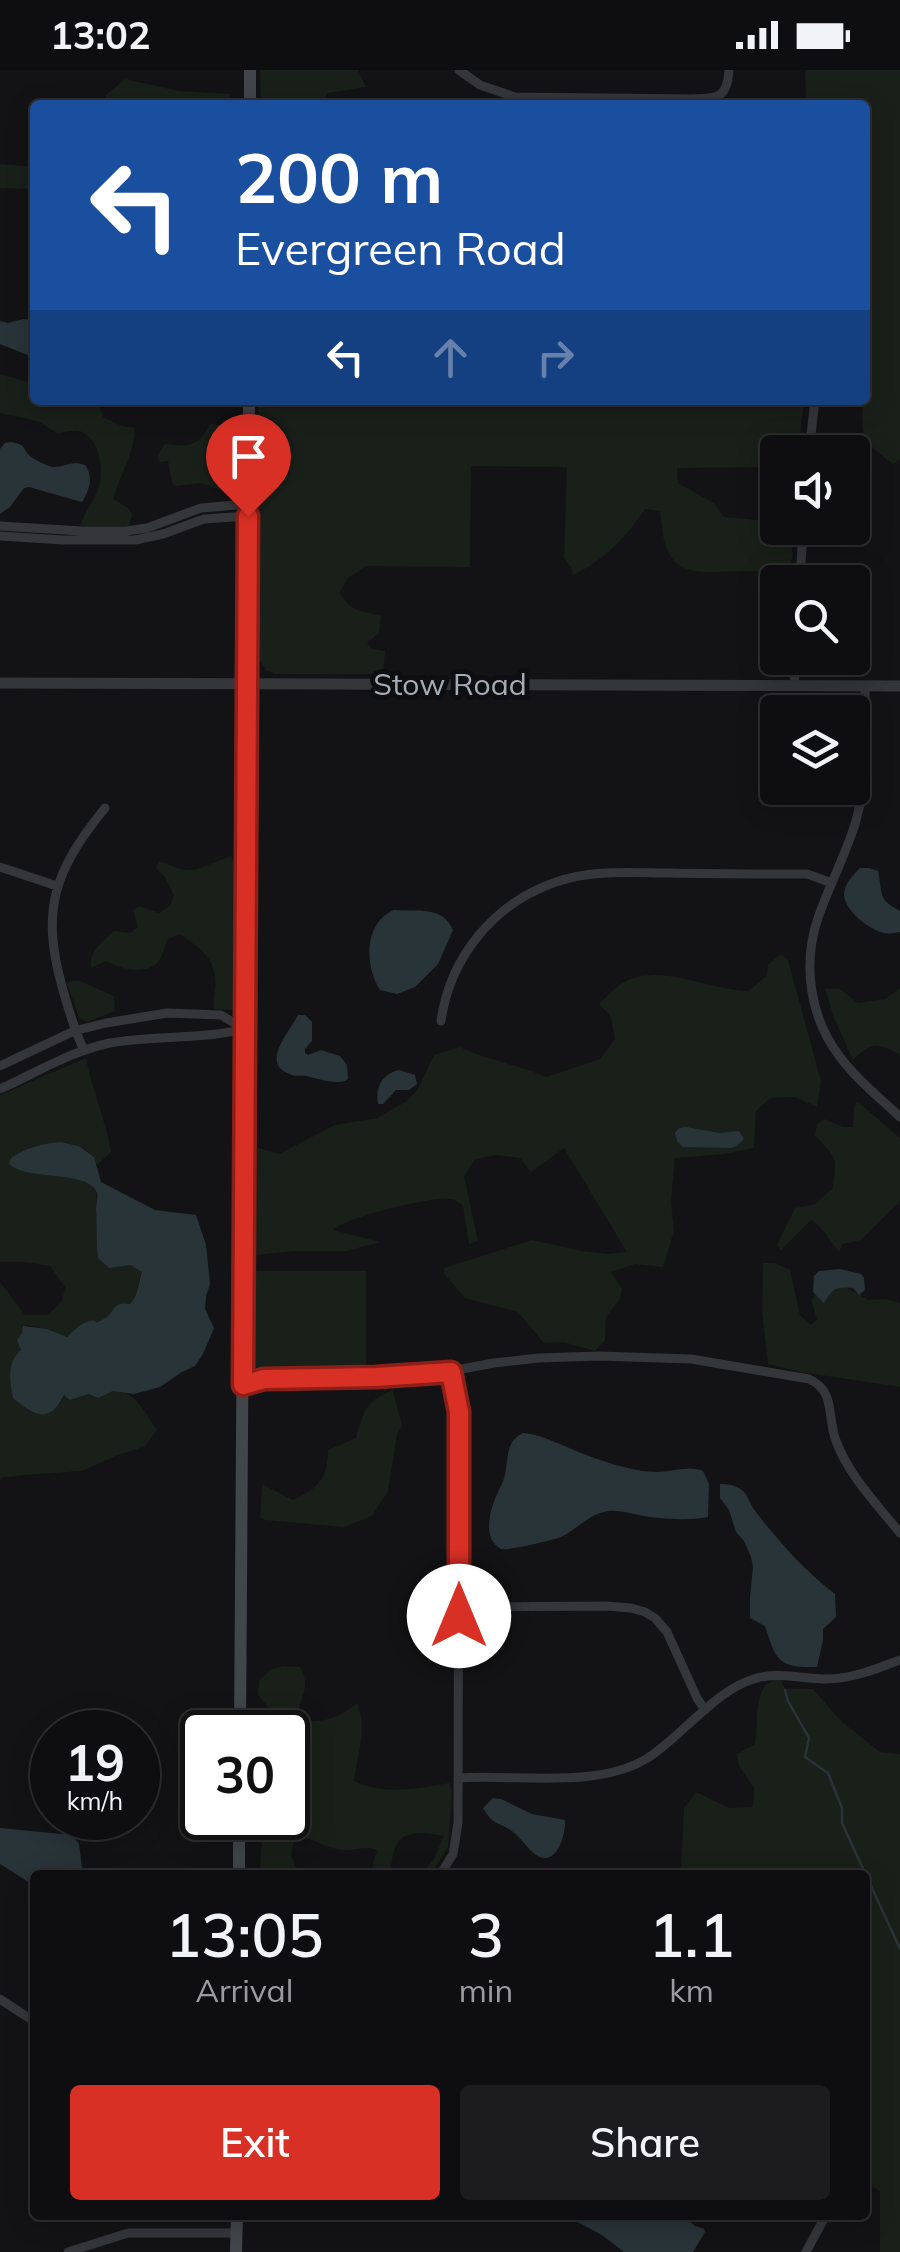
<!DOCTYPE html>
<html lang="en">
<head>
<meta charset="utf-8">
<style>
  :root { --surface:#0e0e10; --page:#1c1c1e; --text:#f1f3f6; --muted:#9b9c9f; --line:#2e2e30; --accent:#d93025 }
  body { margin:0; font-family:Mulish,sans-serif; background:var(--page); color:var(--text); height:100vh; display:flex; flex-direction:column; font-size:38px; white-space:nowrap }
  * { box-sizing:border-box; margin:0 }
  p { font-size:32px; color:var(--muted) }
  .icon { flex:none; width:55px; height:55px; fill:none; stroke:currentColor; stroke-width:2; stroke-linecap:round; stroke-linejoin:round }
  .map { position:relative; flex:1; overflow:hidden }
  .details { position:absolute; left:30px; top:1800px; width:840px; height:350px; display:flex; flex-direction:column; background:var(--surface); border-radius:10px; box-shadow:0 5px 25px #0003,0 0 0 2px var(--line) }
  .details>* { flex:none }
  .hud { position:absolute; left:30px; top:30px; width:840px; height:305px; border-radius:10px; box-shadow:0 5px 25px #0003,0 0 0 2px var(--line); background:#1a4fa0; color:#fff; overflow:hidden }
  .buttons { position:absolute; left:760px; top:365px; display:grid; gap:20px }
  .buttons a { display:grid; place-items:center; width:110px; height:110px; border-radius:10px; background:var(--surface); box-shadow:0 5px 25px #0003,0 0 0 2px var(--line); font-size:50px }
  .speed { position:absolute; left:30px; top:1640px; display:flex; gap:20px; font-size:50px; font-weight:700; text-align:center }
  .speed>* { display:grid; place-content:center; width:130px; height:130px; border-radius:50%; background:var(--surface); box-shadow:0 5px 25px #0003,0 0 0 2px var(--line); line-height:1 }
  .speed small { font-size:25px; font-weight:400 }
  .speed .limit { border:5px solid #111; border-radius:15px; background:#fff; color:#111 }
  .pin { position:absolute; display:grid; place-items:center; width:85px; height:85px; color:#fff; margin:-102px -42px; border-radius:50% 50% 50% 0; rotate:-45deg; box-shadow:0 0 10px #0007 }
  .pin .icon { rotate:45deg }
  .me { position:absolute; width:110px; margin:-55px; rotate:0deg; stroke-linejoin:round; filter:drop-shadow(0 0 8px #0008) }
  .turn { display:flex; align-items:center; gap:35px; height:210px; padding:0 40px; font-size:45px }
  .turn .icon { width:130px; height:130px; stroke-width:2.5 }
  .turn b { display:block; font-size:70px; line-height:85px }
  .lanes { display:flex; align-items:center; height:95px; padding:0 40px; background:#0003; justify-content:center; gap:50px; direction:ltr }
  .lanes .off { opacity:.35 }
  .eta { display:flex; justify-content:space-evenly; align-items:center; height:170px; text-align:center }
  .eta b { font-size:60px; font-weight:600; line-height:70px }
  .primary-button { display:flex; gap:20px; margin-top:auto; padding:20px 40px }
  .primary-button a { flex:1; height:115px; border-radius:10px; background:var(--accent); color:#fff; font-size:40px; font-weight:600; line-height:115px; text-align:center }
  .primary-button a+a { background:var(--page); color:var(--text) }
  .status { display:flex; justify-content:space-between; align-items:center; height:70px; padding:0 50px; background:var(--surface); direction:ltr }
  .status svg { height:28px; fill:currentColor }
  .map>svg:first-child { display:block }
  .green { fill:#191f19 }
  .water { fill:#293438 }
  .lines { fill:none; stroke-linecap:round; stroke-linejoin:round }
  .stream { stroke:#293438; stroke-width:2.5 }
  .minor { stroke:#34363a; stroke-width:9 }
  .tertiary { stroke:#34363a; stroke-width:11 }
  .secondary { stroke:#42454a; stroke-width:12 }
  .route-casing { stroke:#8d1f18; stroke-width:25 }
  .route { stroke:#d93025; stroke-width:18 }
  .labels { text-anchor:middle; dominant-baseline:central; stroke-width:10; stroke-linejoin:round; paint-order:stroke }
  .street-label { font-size:30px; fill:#a4acb5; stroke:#0e0e10 }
</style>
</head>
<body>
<div class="status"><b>13:02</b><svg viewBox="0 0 49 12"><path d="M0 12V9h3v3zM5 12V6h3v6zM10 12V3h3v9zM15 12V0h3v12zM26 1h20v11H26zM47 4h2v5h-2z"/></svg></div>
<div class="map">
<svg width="900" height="2182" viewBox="0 0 900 2182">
  <rect width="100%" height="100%" fill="#131315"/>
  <path class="green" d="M260 0H358L366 17 328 23 319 35H261Z
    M805 0H900V389L893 394C861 369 861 371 863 330H865V35H806Z
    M125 9 179 21 230 24 227 32 220 35H102L106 25Z
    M0 94 35 97V119L0 118Z
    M0 304 35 314V330H92L99 332 103 347 122 356 135 358C134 384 120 405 113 429L128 438 132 444 129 456H80C84 443 93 433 98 420 104 404 101 370 82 362 75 359 65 362 58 364L38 351 0 343Z
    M258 330H469C500 343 537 331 569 330 647 327 726 330 804 330L798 382H778L777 397 677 398 678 413 715 434 724 447 758 450 759 446H773L777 450 778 458H785C794 471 796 492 784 505 771 504 758 501 745 501 718 500 681 511 667 480 662 468 662 453 660 441L645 439C626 467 605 490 573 505L571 497 564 488 567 397 471 396 470 497 366 496 348 508 340 522C347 540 364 543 381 545L379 563 367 573 372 579 385 581 383 604H276L266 600 259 589Z
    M210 354 220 355 227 364 226 422 201 413 176 416 172 413 168 391 160 392 157 386 165 374C189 377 198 377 210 354Z
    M231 786 235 793 233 940 214 939C212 928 217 918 215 907 213 885 196 876 180 864L168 869C165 875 162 888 157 893 144 906 119 898 106 891L91 898C89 880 102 873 114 861L130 863 138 857 133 840 139 836 159 843 170 836 174 825 165 807 156 798 159 791 183 800H195Z
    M780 884 788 890 821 1011 817 1037 795 1027 770 1028 756 1041 754 1078 724 1084 675 1088 671 1131 674 1161 663 1197 635 1194 611 1202 622 1219 620 1229 606 1247 605 1270 595 1281 563 1272 544 1273 518 1242 465 1228 444 1204V1198L532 1170 582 1181 608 1184 627 1182 564 1078 531 1102 520 1088 497 1085 475 1089 464 1106 478 1171 469 1174 463 1136C458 1132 456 1129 449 1129 429 1127 348 1147 333 1160L380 1172 347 1181H295L255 1185 256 1077 279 1084 335 1055 377 1048 407 1031 418 1019 434 985 460 977C489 991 517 994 546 1007L600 989 615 969 611 947 599 934C605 929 610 922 617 917 654 888 708 921 749 921L767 905 768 895Z
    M71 911H80L114 926 115 941 87 952 79 948 67 913Z
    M825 918 840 919 858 933 885 929 900 918V985C878 973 873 971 853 990L834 948Z
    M86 988C92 1020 106 1050 111 1082L97 1095C82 1060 36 1072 11 1088L9 1094C27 1112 89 1099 96 1123 97 1126 96 1137 96 1139 97 1155 96 1172 98 1188L130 1195 142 1202C137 1213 138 1225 130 1234 111 1231 116 1242 104 1249 91 1256 100 1248 87 1252 80 1254 72 1262 66 1267L47 1259 26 1255C22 1264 23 1271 21 1280 17 1299 0 1317 20 1333 28 1340 31 1344 42 1344L60 1333 65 1325 71 1330 89 1324 98 1328C104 1326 108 1322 114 1321 135 1319 147 1346 157 1360L144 1377 118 1385 82 1401 24 1405 1 1408 0 1413V1212L25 1245H48L62 1231 65 1217 50 1196 24 1192H0V1025Z
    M857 1031 900 1068V1131L861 1170 843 1174 839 1182C831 1172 822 1156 811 1150L781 1180 777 1175 795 1138 815 1134 833 1118C837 1084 837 1090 815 1065L817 1054 824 1049 843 1057H853L854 1038Z
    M763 1193H775L790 1200 800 1245 811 1255 817 1249 811 1230 816 1224 824 1233C838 1207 850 1219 868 1230L887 1229 900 1233V1317L801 1302 768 1294 762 1241Z
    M254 1201H366V1303H254Z
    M393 1320 402 1356 397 1365 388 1421 372 1446 344 1457 265 1450 260 1447 262 1414 293 1430C318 1419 328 1408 328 1380L356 1368C365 1339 364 1332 393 1320Z
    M283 1596 300 1597C313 1617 297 1632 297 1651 321 1653 339 1649 357 1633 368 1658 357 1686 354 1711 383 1726 420 1718 450 1713L452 1724 448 1777 431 1805 427 1797 434 1789 444 1766C405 1759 392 1763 391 1805H370L377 1780C365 1775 357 1781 344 1780 327 1779 312 1767 295 1766L291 1785 298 1802 304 1805H261C258 1792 264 1764 264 1748H288V1662H265L273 1650 269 1638 258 1625 259 1611 270 1600Z
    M779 1606 785 1619H813L841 1651 880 1682 900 1684V2182H880V2121L865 2112V1805H674L681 1796 684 1738 696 1722 729 1738 753 1737 754 1718 739 1696 737 1684 755 1674C758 1657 754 1631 765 1616 766 1615 778 1606 779 1606Z"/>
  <path class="water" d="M23 249 35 250V288L0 274V251L8 253Z
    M11 372C27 375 21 377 30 386 33 389 47 396 52 397 64 398 71 390 85 395 94 407 89 421 82 432L29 417 24 418 10 437 0 444V379L5 373Z
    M860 798H869L878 801C883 824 877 829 900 841V862C894 863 890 864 884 863 870 860 845 841 844 825 844 814 853 805 860 798Z
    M394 840C418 842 442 835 453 860L438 894 415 917 397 924 380 920C364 895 364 853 394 840Z
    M298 945H305L312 952V971L305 979V983L308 985 321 980 340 986 347 995 348 1009 345 1011C331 1014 320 1009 306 1006 299 1005 296 1007 290 1004 259 994 291 960 298 945Z
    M399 1000 415 1005 417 1014 409 1020H396L383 1034H378C375 1017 382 1004 399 1000Z
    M686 1057 720 1063 739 1061 744 1069 737 1076 731 1078 683 1077 677 1071 675 1063 679 1058Z
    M61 1072 79 1076 94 1087 101 1112 155 1140 196 1145 206 1175 210 1214 206 1226 205 1239 214 1258 203 1284 195 1296 182 1302 160 1317 134 1324 113 1321 98 1328 89 1324 70 1330 64 1325C49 1355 34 1346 13 1328 9 1310 7 1292 21 1280L17 1270 22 1263 23 1256 47 1259 67 1267C72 1262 80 1254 87 1252 101 1247 90 1257 104 1249 117 1241 111 1231 130 1234 138 1226 138 1213 142 1202L130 1195 109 1198 98 1188C96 1172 97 1155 96 1139 96 1135 98 1128 97 1123 88 1099 28 1112 9 1094L11 1088C25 1078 44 1073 61 1072Z
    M840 1199 861 1204 864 1208 865 1220 859 1225 853 1218C834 1217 834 1218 824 1233L813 1222 814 1206 819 1201Z
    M523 1363C539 1364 552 1371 567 1377 591 1388 632 1402 657 1402 674 1402 687 1395 703 1401L709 1414 708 1447C688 1451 659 1449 639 1445 629 1443 619 1440 608 1441 589 1444 577 1459 561 1467 553 1470 508 1481 501 1479 497 1477 492 1471 491 1468 485 1452 494 1429 501 1416 511 1398 501 1373 523 1363Z
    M720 1414C729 1414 736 1415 743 1421 749 1427 750 1435 756 1442 779 1472 805 1501 835 1524L836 1547 823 1559V1570L817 1597C777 1598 776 1590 765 1556L750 1548V1527L753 1497 751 1487 744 1471 736 1462 729 1440 720 1428Z
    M493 1728 501 1729 532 1744 565 1750C566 1764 557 1798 536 1785 528 1779 521 1768 513 1762 499 1751 494 1757 483 1738Z
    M0 1758 72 1765 79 1774 83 1805H35V1816L0 1794Z
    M564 2145H682L695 2156 704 2159 705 2162 693 2182H624L602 2165Z"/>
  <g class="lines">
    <path class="stream" d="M785 1620 788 1631 809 1668 805 1687 828 1703 842 1738V1753L900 1879"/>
    <path class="minor" d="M459 0 480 15 515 27 690 29C717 28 727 30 729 0
      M809 382 815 330
      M0 456 82 461H126L147 458 201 438 248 434
      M0 466 63 470H135L163 464 204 449 248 446
      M800 512 803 458
      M794 616 796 588
      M865 616C865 663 869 709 855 754 845 786 829 816 818 848 802 895 810 948 840 987 857 1010 880 1028 900 1047
      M0 797 57 816
      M441 951C450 887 494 833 556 812 592 799 632 803 670 803 715 804 761 804 807 804L832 813
      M84 980C74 960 69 941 63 920 40 840 54 801 105 738
      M0 996 74 961 106 953 167 943 221 945 244 959
      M0 1019C36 1003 71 981 110 973 154 965 201 970 244 959
      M243 1315 265 1309 400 1306 451 1301 494 1293 538 1288 599 1286 691 1289 809 1309C836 1321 827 1348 836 1371 849 1406 877 1434 900 1463
      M459 1537 606 1536 631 1538 645 1542 655 1548 667 1562 697 1628 705 1640
      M458 1708C516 1704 596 1719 646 1689 683 1666 715 1619 757 1608 780 1602 803 1609 826 1609 852 1609 876 1599 900 1590
      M440 1805 453 1784 458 1753 459 1342 451 1301
      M0 1929 35 1952
      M68 2182 128 2163H236
      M806 2182 826 2145"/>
    <path class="tertiary" d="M0 613 900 616"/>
    <path class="secondary" d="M250 35V0
      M240 1662 249 330
      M239 1805V1748
      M236 2182 237 2145"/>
  </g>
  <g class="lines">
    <g class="route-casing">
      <path id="route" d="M248 446 243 1315 264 1309 376 1307 451 1302 459 1342V1546"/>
    </g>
    <use href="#route" class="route"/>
  </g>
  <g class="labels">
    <g class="street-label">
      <text x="450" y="614">Stow Road</text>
    </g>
  </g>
</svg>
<div class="buttons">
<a><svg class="icon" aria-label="sound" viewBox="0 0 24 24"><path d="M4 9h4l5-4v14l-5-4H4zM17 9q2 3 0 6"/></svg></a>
<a><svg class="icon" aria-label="search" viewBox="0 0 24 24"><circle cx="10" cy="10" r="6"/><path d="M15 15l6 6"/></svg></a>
<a><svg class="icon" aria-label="layers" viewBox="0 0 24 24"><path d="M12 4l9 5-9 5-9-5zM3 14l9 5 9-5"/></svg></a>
</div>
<div class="speed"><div>19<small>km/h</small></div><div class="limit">30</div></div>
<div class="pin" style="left:248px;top:446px;background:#d93025"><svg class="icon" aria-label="arrive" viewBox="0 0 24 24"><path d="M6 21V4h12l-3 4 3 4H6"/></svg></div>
<svg class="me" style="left:459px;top:1546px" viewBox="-20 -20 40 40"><circle r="19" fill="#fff"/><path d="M0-13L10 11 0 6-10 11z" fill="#d93025"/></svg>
<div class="hud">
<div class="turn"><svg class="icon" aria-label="left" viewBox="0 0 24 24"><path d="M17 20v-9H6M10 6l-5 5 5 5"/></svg><div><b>200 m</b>Evergreen Road</div></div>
<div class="lanes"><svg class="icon" aria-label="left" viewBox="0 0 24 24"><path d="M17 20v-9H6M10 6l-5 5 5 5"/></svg><svg class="icon off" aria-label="ahead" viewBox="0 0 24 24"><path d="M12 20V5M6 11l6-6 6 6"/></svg><svg class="icon off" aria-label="right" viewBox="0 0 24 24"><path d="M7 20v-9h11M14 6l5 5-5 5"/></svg></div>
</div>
<section class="details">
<div class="eta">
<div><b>13:05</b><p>Arrival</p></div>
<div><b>3</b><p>min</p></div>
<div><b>1.1</b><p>km</p></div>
</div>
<div class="primary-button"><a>Exit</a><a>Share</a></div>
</section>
</div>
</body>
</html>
